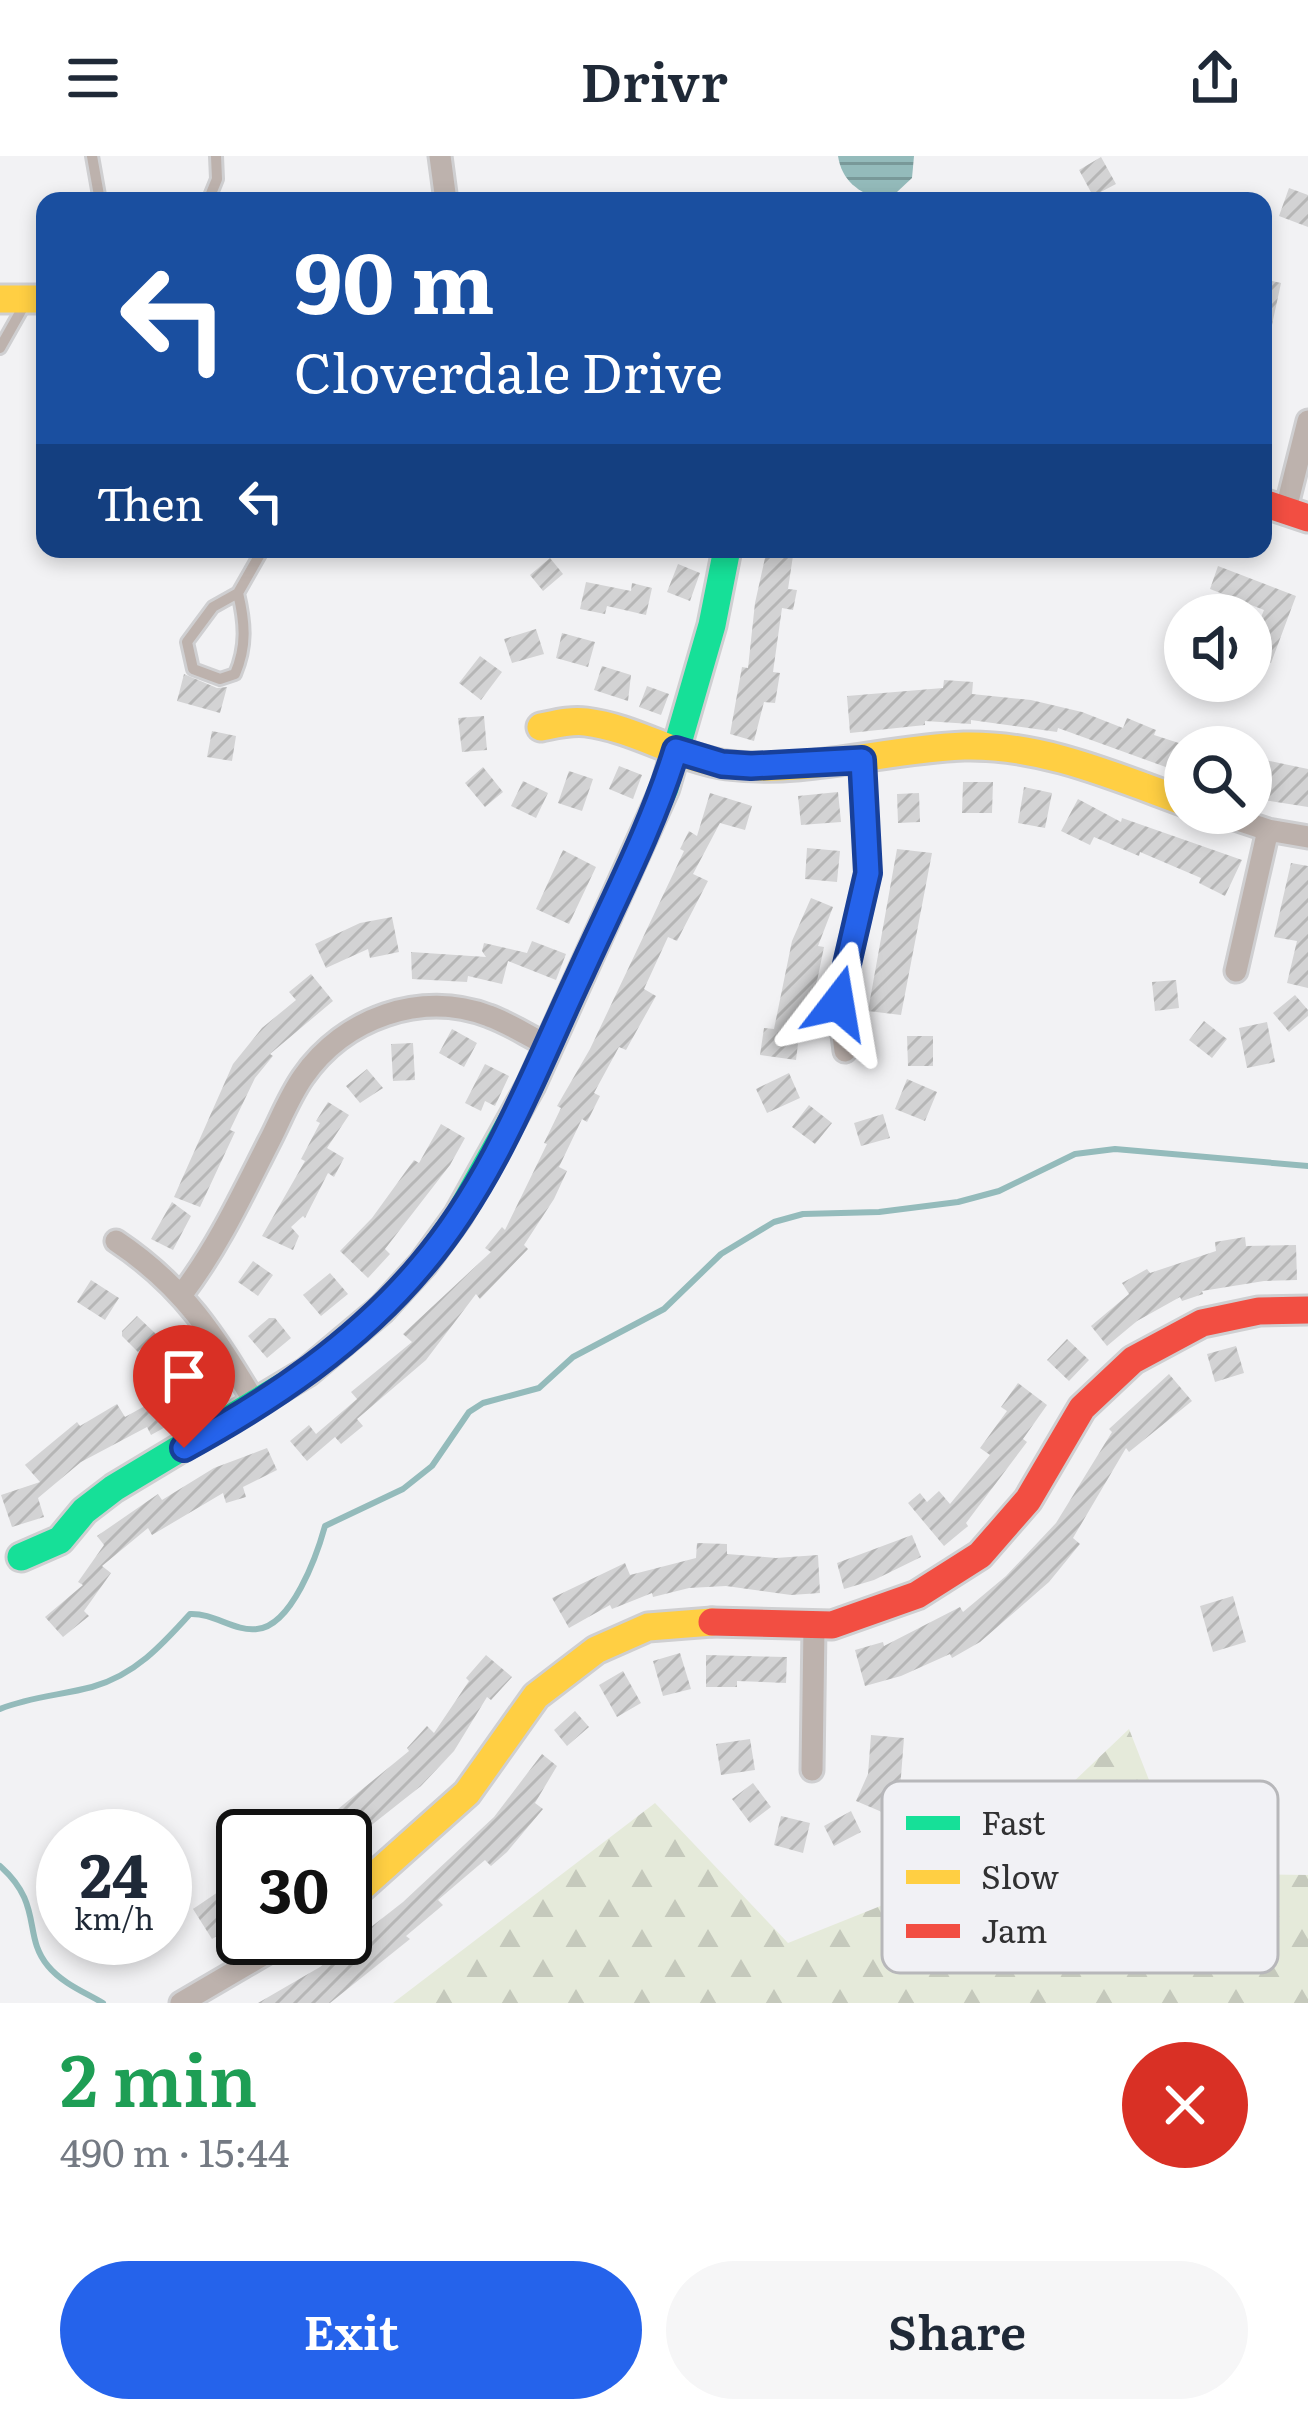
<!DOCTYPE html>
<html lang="en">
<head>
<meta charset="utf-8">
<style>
  :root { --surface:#fff; --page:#f6f6f7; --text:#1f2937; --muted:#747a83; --accent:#2563eb }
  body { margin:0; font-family:Literata,serif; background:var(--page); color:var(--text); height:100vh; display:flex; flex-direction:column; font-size:45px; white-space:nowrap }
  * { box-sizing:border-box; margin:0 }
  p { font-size:39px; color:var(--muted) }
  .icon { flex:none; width:66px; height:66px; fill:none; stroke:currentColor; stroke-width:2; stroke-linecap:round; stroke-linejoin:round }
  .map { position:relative; height:1847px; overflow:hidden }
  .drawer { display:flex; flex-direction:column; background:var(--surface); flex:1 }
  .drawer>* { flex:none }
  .guide { position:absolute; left:36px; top:36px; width:1236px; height:366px; border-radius:24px; box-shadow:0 6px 18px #0003; background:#1a4fa0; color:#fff; overflow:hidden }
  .buttons { position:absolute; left:1164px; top:438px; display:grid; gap:24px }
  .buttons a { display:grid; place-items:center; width:108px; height:108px; border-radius:50%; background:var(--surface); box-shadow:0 6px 18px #0003; font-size:60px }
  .speed { position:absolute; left:36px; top:1653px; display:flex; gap:24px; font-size:60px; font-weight:700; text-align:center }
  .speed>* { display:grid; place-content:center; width:156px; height:156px; border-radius:50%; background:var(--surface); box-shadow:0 6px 18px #0003; line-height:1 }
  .speed small { font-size:30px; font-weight:400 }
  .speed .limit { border:6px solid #111; border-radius:18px; background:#fff; color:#111 }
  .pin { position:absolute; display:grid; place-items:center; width:102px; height:102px; color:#fff; margin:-123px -51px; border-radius:50% 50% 50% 0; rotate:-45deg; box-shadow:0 0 12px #0007 }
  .pin .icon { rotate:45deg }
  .me { position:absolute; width:132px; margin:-66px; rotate:14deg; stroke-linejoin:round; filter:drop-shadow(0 0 9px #0008) }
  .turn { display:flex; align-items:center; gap:42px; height:252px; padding:0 60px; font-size:54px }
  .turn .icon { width:156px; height:156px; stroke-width:2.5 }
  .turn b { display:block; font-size:84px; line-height:102px }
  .then { display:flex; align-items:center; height:114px; padding:0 60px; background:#0003; gap:24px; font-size:45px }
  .round { display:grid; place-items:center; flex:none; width:126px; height:126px; border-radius:63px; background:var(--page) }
  .head { display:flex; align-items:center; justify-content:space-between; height:204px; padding:0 60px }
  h1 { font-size:72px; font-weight:600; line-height:90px; color:#1e9e55 }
  .primary-button { display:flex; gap:24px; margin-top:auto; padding:24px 60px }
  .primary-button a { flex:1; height:138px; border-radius:72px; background:var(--accent); color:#fff; font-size:48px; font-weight:600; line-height:138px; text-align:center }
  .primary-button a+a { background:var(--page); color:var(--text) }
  header { display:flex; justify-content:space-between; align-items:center; height:156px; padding:0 60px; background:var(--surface); font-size:54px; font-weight:600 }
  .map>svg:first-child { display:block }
  .forest { fill:url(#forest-firs) }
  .water { fill:url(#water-rules) }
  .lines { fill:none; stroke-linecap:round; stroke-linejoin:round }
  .stream { stroke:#94bbbb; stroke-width:6 }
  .building { fill:url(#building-hatch) }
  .lane-casing { stroke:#cfcfd1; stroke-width:16 }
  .street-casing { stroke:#cfcfd1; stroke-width:27 }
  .fast-casing { stroke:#cfcfd1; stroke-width:33 }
  .slow-casing { stroke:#cfcfd1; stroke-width:33 }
  .jam-casing { stroke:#cfcfd1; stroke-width:33 }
  .lane { stroke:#bdb2ad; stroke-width:10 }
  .street { stroke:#bdb2ad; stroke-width:21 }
  .fast { stroke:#16e098; stroke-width:27 }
  .slow { stroke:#ffcf43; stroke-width:27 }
  .jam { stroke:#f24e42; stroke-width:27 }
  .route-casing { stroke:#184099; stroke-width:30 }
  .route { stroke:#2563eb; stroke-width:21 }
  .key { fill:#f1f1f5; stroke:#b7b7ba; stroke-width:3 }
  .key-label { font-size:33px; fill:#313132 }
</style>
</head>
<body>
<header><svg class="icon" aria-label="menu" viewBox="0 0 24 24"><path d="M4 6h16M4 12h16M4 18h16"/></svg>Drivr<svg class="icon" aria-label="share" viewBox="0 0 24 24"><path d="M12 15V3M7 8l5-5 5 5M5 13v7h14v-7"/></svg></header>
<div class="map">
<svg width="1308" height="1847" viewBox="0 0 1308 1847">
  <defs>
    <pattern id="forest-firs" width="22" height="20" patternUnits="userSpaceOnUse" patternTransform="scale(3)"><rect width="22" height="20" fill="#e5eada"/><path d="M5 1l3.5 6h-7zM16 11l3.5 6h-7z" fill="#c5c9bc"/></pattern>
    <pattern id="water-rules" width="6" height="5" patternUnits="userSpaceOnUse" patternTransform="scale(3)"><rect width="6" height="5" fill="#94bbbb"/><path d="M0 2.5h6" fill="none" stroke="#799999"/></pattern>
    <pattern id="building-hatch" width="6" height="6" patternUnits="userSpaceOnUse" patternTransform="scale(3)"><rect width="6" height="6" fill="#d3d3d4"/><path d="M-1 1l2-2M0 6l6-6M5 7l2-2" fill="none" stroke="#b6b6b6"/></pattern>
  </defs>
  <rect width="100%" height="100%" fill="#f2f2f4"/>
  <path class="forest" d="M1129 1573 1160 1652 1213 1718 1308 1719V1847H393L655 1647 788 1787 988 1707Z"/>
  <path class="water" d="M838 0H914L912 22 897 36 881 44C858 36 842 25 838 0Z"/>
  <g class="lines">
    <path class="stream" d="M0 1553C29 1541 62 1539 92 1531 135 1519 162 1489 190 1458 214 1457 235 1476 257 1473 292 1470 317 1399 325 1370L403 1333 432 1310 469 1256 483 1247 539 1232 573 1201 664 1153 721 1098 774 1066 803 1058 879 1056 958 1046 999 1035 1075 998 1115 993 1308 1010
      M0 1710C44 1749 22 1779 48 1810 62 1827 84 1836 103 1847"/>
  </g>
  <path class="building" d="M1101 1 1116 28 1093 40 1079 14Z
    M1289 32 1308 39V71L1279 60Z
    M1263 123 1281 127 1269 183 1263 182Z
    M767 393H794L788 433 797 434 793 454 782 452 773 516 780 517 775 547 764 546 754 585 730 578 742 511 748 512 755 447Z
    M550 402 563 418 543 435 530 419Z
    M678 408 700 417 690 445 667 436Z
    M1218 410 1296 440 1271 507 1251 499V486L1264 454 1210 433Z
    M586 426 631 435 632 427 652 432 646 459 607 450 605 458 580 453Z
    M536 473 544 498 512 507 504 483Z
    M562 477 595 486 588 511 556 502Z
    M480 500 502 516 481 544 459 527Z
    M602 510 631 519 628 545 594 534Z
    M184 518 217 532 227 531 220 557 177 545Z
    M944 524 973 526 972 538 1031 544 1082 556 1123 572 1127 562 1156 574 1154 579 1185 589V618L1058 572 1057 576 971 564V568L925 565V569L850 577 847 540 943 532Z
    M647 530 669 538 661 559 639 551Z
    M484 560 487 594 462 596 458 562Z
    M212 575 236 580 232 605 207 601Z
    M1265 604 1308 613V651L1257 643Z
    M619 610 642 619 633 643 609 633Z
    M483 611 503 636 485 651 465 627Z
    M569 615 593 623 582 655 558 647Z
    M523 625 548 637 536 662 511 650Z
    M963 626H993L992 657H962Z
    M1024 631 1052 637 1045 672 1018 667Z
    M838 636 841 666 801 669 798 640Z
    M710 637 752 650 745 674 720 667 693 718 708 725 677 785 668 781 644 833 656 840 626 894 619 891 594 937 600 940 587 966 582 963 559 1011 567 1015 554 1043 524 1089 528 1093 480 1143 476 1138 426 1204 357 1263 363 1270 341 1288 335 1281 307 1305 290 1285 309 1269 316 1278 357 1243 351 1236 412 1186 403 1178 491 1096 485 1092 502 1071 505 1074 547 988 544 987 561 952 557 950 590 893 684 695 680 693 689 675 697 680Z
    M919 637 920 666 898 667 897 638Z
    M1078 643 1121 666 1122 662 1242 704 1225 740 1199 727 1201 722 1140 696 1139 700 1094 681 1090 689 1061 675Z
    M807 692 840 695 837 726 805 723Z
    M897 693 932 697 901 859 868 855Z
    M563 694 596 711 569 768 536 753Z
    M1291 707 1308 710V832L1287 827 1297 785 1274 781Z
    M811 742 833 751 818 790 824 791 809 864 801 863 796 904 760 899 764 872 774 873 792 785Z
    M392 761 399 796 370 802 368 793 326 812 315 788 360 767Z
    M532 785 566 798 556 824 508 805 502 828 468 820 467 826 412 823 411 796 486 801 482 795 484 787 527 797Z
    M311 818 333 845 270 898 273 900 255 922 230 974 235 976 200 1051 174 1041 233 908 262 872 296 844 289 836Z
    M1176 824 1179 852 1155 855 1152 826Z
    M1295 839 1308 854V860L1289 876 1273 857Z
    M1204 865 1227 883 1212 902 1189 884Z
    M1267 866 1275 906 1247 912 1239 872Z
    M452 873 477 887 464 911 439 897Z
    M907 880H933V910H908Z
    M413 887 415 924 393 925 391 888Z
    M485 908 509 920 495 950 485 945 481 955 465 947Z
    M367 913 383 932 360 947 346 930Z
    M789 917 800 942 767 957 756 933Z
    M907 923 937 936 925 965 895 953Z
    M328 946 349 959 327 992 344 1002 334 1021 328 1017 305 1062 303 1060 291 1071 299 1080 293 1094 262 1080 305 1005 301 1003 320 967 316 965Z
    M809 949 832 967 815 988 792 971Z
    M883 958 890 982 861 990 854 967Z
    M441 968 465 982 450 1009 385 1093 390 1098 368 1122 340 1095 372 1062 414 1004 419 1007Z
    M172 1046 191 1060 173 1094 151 1083Z
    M1245 1081 1246 1090 1296 1089 1297 1124 1264 1125 1202 1135 1203 1138 1182 1145 1180 1141 1137 1165 1107 1190 1091 1170 1129 1138 1122 1127 1147 1113 1150 1117 1216 1095 1215 1086Z
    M253 1105 273 1119 258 1140 238 1126Z
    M330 1117 348 1138 321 1160 303 1139Z
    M91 1124 119 1142 105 1164 77 1146Z
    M137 1160 156 1178 138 1196 122 1180V1175Z
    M269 1162H275L291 1182 267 1202 248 1180Z
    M1067 1183 1089 1204 1069 1225 1047 1204Z
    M1236 1190 1244 1217 1215 1226 1207 1198Z
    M197 1201 215 1231 173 1255 178 1264 151 1279 147 1271 81 1306 38 1342 44 1361 12 1371 1 1339 40 1326 25 1309 77 1266 80 1270 117 1248 125 1261 183 1229 175 1214Z
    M1169 1218 1192 1245 1129 1296 1126 1292 1073 1382 1080 1388 1049 1426 980 1486 952 1502 950 1498 901 1520 865 1530 855 1494 883 1486 884 1490 960 1451 963 1456 1006 1420 1056 1367 1112 1276 1109 1273Z
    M1018 1227 1047 1249 1023 1283 1027 1286 966 1367 968 1370 944 1390 908 1347 920 1337 927 1346 939 1335 950 1348 990 1299 980 1292 1007 1255 1001 1251Z
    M267 1292 277 1314 243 1331 246 1341 226 1347 223 1337 152 1379 148 1372 102 1410 111 1417 84 1455 89 1460 63 1481 45 1461 83 1429 78 1426 104 1389 97 1380 158 1338 162 1344 214 1312Z
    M912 1379 921 1401 874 1424 844 1433 837 1407Z
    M697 1387 727 1388V1398L776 1402 818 1399 820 1437 791 1439 726 1430 689 1432 653 1441 652 1437 612 1453 610 1449 569 1472 552 1442 625 1407 630 1419 696 1402Z
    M1233 1440 1246 1486 1213 1496 1200 1450Z
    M680 1497 691 1533 663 1540 653 1505Z
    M486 1499 512 1521 491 1544 487 1541 454 1595 421 1630 345 1690V1680H305L409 1595 407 1592 427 1570 434 1577 469 1525 466 1522Z
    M706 1499 787 1501 786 1527 737 1525V1531H706Z
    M623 1515 641 1547 617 1561 599 1529Z
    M575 1555 589 1571 567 1590 554 1574Z
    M871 1579 904 1582 900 1633 889 1659 856 1645 868 1618Z
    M750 1583 755 1614 721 1619 716 1588Z
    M542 1598 557 1610 535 1647 543 1653 507 1696 491 1710 485 1704 438 1744 443 1749 406 1780 410 1783 330 1847H258L320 1811 403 1746 494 1661Z
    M753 1627 771 1651 750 1667 732 1643Z
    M851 1655 861 1676 834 1690 824 1670Z
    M781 1660 810 1667 803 1697 774 1689Z
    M243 1734V1763L212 1783 193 1753 218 1736 224 1745Z"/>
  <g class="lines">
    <g class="lane-casing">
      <path id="lane" d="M92 0 100 45
        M208 45 217 23 216 0
        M0 192 26 146
        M238 437C245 467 247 490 235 518L220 523 193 513 187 486 213 451 238 437 263 393"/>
    </g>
    <g class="street-casing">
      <path id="street" d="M440 0 446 45
        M1286 353 1308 265
        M1217 657 1268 674 1308 681
        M1236 815 1268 674
        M845 895 839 847 869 717 862 604
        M116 1085C185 1131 215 1181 257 1250
        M182 1138C218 1091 242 1039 269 986 280 965 289 941 303 921 344 862 421 834 489 860 509 867 528 880 547 889
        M812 1614 814 1471
        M181 1847 292 1782"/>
    </g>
    <g class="fast-casing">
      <path id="fast" d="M21 1401 60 1384 84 1355 114 1332 307 1216 382 1153 423 1108 458 1060 531 929 665 632 712 469 727 393"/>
    </g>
    <g class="slow-casing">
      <path id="slow" d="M0 143H45
        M541 571C556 568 571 564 586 566 635 572 678 602 727 609 807 619 884 593 964 590 1041 588 1114 620 1185 646
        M345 1746 467 1637 536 1540 596 1494 648 1471 712 1466"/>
    </g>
    <g class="jam-casing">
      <path id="jam" d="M1263 347 1308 362
        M712 1466 832 1469 917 1439 980 1399 1028 1344 1082 1252 1133 1204 1202 1167 1259 1155 1308 1154"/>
    </g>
    <use href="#lane" class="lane"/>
    <use href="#street" class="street"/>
    <use href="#fast" class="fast"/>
    <use href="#slow" class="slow"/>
    <use href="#jam" class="jam"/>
  </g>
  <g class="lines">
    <g class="route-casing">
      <path id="route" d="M184 1292C272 1244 357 1187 422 1109 493 1026 533 919 579 821 613 746 652 672 676 594L722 608 751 610 862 604 868 717 838 847"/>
    </g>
    <use href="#route" class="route"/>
  </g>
  <rect x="882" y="1625" width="396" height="192" rx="18" class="key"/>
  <rect x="906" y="1660" width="54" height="14" fill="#16e098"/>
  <rect x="906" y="1714" width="54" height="14" fill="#ffcf43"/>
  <rect x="906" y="1768" width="54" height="14" fill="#f24e42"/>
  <g class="key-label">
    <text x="981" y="1679">Fast</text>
    <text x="981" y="1733">Slow</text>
    <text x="981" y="1787">Jam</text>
  </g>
</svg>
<div class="buttons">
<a><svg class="icon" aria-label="sound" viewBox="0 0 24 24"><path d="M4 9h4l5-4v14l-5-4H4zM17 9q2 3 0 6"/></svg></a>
<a><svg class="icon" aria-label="search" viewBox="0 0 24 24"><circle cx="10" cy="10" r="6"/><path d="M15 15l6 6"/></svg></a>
</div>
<div class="speed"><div>24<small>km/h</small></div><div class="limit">30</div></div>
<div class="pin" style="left:184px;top:1292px;background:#d93025"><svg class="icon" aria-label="arrive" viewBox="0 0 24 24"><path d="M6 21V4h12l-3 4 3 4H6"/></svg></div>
<svg class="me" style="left:838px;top:847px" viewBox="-20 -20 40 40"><path d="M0-17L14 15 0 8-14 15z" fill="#2563eb" stroke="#fff" stroke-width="4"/></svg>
<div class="guide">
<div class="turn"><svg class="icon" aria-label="left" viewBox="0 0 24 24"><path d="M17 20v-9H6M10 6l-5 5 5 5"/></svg><div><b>90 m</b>Cloverdale Drive</div></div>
<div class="then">Then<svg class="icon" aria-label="left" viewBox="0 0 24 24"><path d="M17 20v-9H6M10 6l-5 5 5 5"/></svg></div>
</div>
</div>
<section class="drawer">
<div class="head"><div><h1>2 min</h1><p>490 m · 15:44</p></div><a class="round" style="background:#d93025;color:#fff"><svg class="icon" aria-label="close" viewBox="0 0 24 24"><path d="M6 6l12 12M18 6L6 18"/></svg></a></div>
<div class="primary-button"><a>Exit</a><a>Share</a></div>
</section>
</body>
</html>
